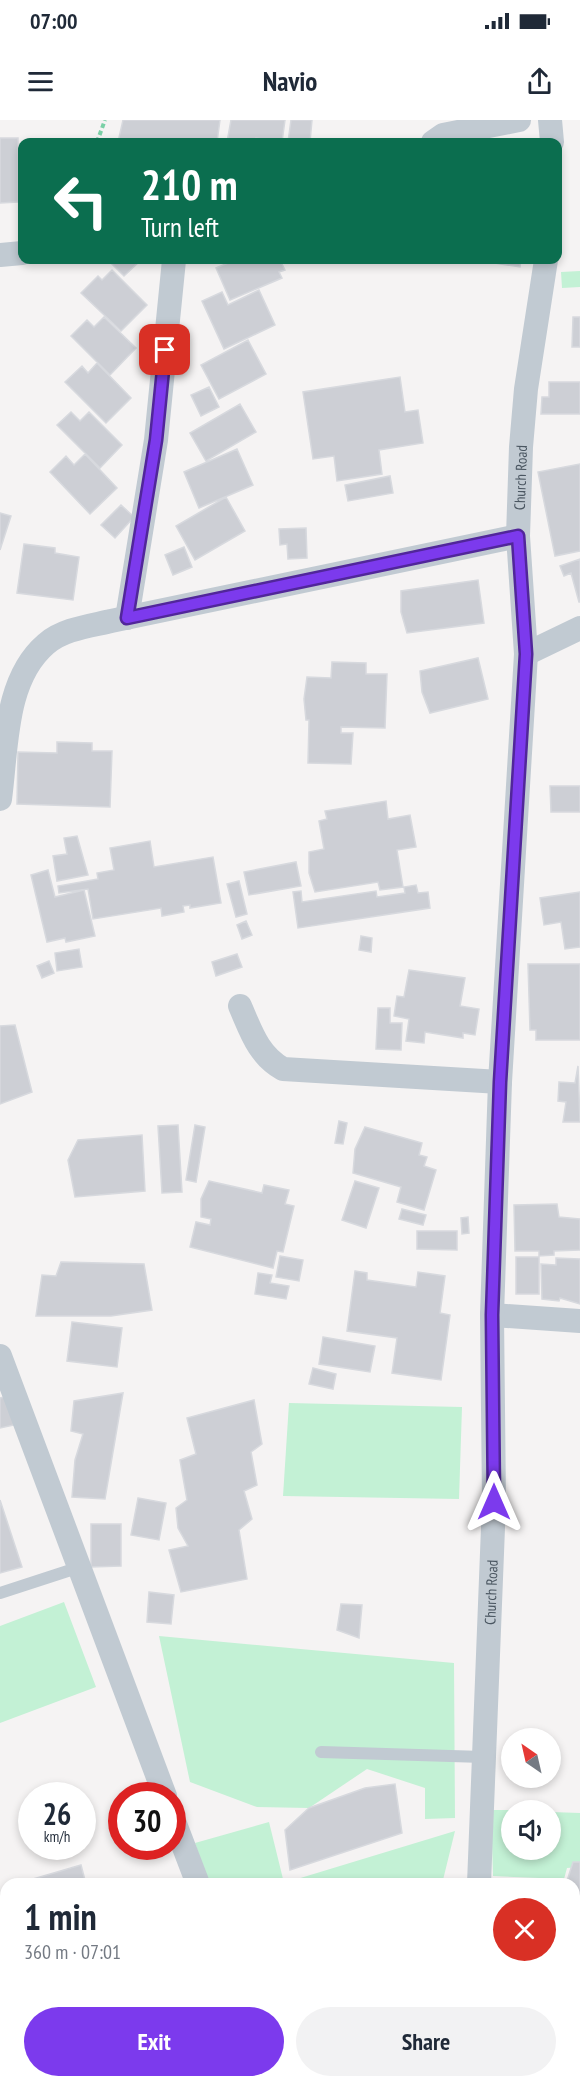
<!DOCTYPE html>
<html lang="en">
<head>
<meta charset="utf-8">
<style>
  :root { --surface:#fff; --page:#f2f2f3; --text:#1f2937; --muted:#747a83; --accent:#7c3aed }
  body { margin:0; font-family:"PT Sans Narrow",sans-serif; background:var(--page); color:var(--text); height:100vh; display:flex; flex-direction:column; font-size:22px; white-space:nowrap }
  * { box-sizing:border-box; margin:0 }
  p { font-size:20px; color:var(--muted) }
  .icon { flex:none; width:33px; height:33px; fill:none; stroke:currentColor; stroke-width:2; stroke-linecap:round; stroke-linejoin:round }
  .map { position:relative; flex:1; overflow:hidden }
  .sheet { position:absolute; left:0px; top:1758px; width:580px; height:210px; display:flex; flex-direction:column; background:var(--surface); border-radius:18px 18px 0 0; box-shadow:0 3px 9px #0003 }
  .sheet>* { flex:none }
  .hud { position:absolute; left:18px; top:18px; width:544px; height:126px; border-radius:12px; box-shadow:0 3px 9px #0003; background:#0b6e4f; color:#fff; overflow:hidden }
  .needle { width:39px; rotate:326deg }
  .tools { position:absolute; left:501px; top:1608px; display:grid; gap:12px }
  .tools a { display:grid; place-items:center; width:60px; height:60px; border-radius:50%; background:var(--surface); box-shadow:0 3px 9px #0003; font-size:30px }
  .speed { position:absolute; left:18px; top:1662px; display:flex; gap:12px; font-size:30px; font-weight:700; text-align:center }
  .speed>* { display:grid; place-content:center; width:78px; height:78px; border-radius:50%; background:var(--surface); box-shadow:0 3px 9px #0003; line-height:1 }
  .speed small { font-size:15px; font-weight:400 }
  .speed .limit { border:9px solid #d22; background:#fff; color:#111 }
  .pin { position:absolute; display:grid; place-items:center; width:51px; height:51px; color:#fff; margin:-26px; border-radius:12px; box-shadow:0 3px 9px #0006 }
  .me { position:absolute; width:66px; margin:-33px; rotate:0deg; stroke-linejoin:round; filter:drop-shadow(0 0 4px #0008) }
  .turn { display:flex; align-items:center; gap:21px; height:126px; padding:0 24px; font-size:27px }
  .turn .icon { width:78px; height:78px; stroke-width:2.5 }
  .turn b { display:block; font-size:42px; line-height:51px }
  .round { display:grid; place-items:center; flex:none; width:63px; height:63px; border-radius:32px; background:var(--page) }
  .overview { display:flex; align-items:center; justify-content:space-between; height:102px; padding:0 24px }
  h1 { font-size:36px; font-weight:700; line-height:45px }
  .button { display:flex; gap:12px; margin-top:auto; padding:12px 24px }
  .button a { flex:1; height:69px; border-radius:36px; background:var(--accent); color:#fff; font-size:24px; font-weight:700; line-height:69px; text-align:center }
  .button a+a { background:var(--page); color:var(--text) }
  .status { display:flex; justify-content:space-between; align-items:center; height:42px; padding:0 30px; background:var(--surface); direction:ltr }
  .status svg { height:16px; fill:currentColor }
  header { display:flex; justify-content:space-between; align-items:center; height:78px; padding:0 24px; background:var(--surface); font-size:27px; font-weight:700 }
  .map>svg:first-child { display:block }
  .green { fill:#c3f1d5 }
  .building { fill:#cdcfd5; stroke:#d7d9de; stroke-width:1.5 }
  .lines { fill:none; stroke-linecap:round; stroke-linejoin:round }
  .path { stroke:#7ad0a6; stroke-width:4; stroke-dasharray:4.5 3; stroke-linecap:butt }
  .lane { stroke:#c1cad2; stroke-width:12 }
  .street { stroke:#c1cad2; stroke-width:24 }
  .route-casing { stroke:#51269a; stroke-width:15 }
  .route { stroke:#7c3aed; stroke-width:10 }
  .labels { text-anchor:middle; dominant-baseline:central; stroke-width:6; stroke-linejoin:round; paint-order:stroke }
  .street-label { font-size:15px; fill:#4a5661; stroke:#fff }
</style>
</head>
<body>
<div class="status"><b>07:00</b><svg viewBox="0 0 49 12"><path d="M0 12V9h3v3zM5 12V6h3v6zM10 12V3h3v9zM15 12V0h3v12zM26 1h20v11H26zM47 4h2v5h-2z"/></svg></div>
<header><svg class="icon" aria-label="menu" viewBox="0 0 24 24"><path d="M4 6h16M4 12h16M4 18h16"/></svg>Navio<svg class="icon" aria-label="share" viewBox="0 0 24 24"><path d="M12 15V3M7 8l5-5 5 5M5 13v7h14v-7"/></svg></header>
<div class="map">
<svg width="580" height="1968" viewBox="0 0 580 1968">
  <rect width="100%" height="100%" fill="#f5f3f3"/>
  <path class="green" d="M580 151V167L562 168 561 152Z
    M289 1283 462 1287 459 1379 283 1376Z
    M64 1482 96 1567 0 1603V1506Z
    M159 1516 454 1543 455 1698 425 1699V1668L367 1649 309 1688 257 1687 190 1662Z
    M491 1690H512V1730H550L551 1692 580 1693V1747L567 1748 564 1759 493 1756Z
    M269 1702 284 1763 455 1711 442 1764H209L195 1723Z"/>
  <path class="building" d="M123 0H220L217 22H118Z
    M231 0H285L282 22 256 18V22H227Z
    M291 0H312L310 22H288Z
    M0 18H18V82L0 83Z
    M117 140H141L124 156 112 144Z
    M235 140H280L285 150 279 152 282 158 230 180 216 148Z
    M476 140H521L520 147Z
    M112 150 147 185 121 211 81 173 98 156 102 160Z
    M259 170 275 205 224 229 202 181 222 172 228 185Z
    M104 197 136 228 110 255 71 216 87 200 94 207Z
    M573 197H580V227H572Z
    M248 220 266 254 219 279 201 245Z
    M97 243 131 278 106 303 65 262 82 246 88 253Z
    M400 257 405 292 418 290 423 323 379 330 382 354 337 361 334 336 313 339 303 272Z
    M549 262H580V294H541L542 277H549Z
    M209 267 219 287 201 296 191 275Z
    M240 284 256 312 206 341 190 313Z
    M71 292 80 301 89 292 122 325 100 348 57 305Z
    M237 329 253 365 199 388 184 352Z
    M85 334 117 368 90 394 50 352 66 336 74 345Z
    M580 344V431L555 436 538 352Z
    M390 356 393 373 348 381 345 365Z
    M226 377 245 411 195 440 176 406Z
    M121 385 134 397 115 418 101 405Z
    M0 393 11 396 0 430Z
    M306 408 307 438 288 439 287 424 280 425 279 409Z
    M24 424 55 428V433L79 437 73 480 17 473Z
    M184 427 192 447 173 455 165 435Z
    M580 439V482H579L571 453 564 456 560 446Z
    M478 460 484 503 407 513 401 492V471Z
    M478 538 488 579 430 593 422 572 420 551Z
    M332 542 366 543V554H387L385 608 341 607V613H353L351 644 308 643 309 600H306L304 579 307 557 331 558Z
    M57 622 92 623V631H112L110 687 17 684 18 632 57 633Z
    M550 666H580V692H551Z
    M386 681 388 699 410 695 416 727 397 730 403 767 380 770 378 762 315 772 309 753V732L324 729 319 701 327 699 325 691Z
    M77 716 88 755 57 761 53 736 67 734 64 718Z
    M150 721 154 747 213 737 221 783 190 788V785L183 786 184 792 162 796 161 788 93 799 88 769 59 773 58 766 98 759 97 753 114 750 110 728Z
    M296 742 301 766 249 775 244 752Z
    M48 750 55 777 84 770 95 816 66 822 65 818 47 822 31 755Z
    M239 761 247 794 236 797 227 764Z
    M416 765 418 773 428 772 430 788 298 808 293 772 301 771 302 782 376 771 377 777 405 773 404 767Z
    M580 772V827L565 829 561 802 544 805 540 778Z
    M246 801 252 815 242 819 237 805Z
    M361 816 372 818 371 832 359 830Z
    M79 829 82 847 57 851 55 833Z
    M237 834 242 847 216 856 212 842Z
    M49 841 54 853 42 858 37 846Z
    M528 844H580V920H536V910H530Z
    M409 850 465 858 460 886 479 889 475 915 463 913V918L425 912 424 923 406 921 409 899 394 896 397 876 404 877Z
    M378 888H390V903H402L401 930 376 929Z
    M15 905 32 972 0 984V906Z
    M578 946 580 1002H563L566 982 558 981 559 962 575 963Z
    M339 1001 347 1003 343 1024 335 1023Z
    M178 1005 182 1072 162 1073 158 1006Z
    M195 1005 205 1007 196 1062 186 1060Z
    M365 1007 422 1023 419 1035 427 1037 424 1046 436 1050 424 1090 397 1082 401 1067 353 1053 355 1029Z
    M142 1015 145 1071 75 1077 68 1040 78 1020Z
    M209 1061 262 1073 264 1065 289 1070 285 1084 294 1086 283 1132 277 1131 273 1148 190 1127 196 1102 210 1105 211 1099 201 1097V1079Z
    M355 1061 379 1068 366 1108 342 1100Z
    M557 1084 559 1097 580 1099V1130L554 1131V1135L539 1136V1131H515L514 1085Z
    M402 1089 426 1095 423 1105 399 1099Z
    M468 1097 469 1113 462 1114 461 1098Z
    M417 1111H457V1130L417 1129Z
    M280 1136 303 1140 299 1161 276 1157Z
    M516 1137H539V1174H516Z
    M556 1138 580 1139V1184L560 1178 559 1181 542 1179 541 1144 556 1145Z
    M61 1142 144 1144 152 1190 111 1196H36L42 1155 56 1156Z
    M355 1151 367 1153V1160L416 1167 418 1152 445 1156 440 1193 450 1195 441 1260 392 1253 397 1218 347 1211Z
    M258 1153 272 1155 270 1163 289 1166 286 1179 255 1174Z
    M72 1202 122 1208 117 1247 67 1241Z
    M323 1217 375 1226 370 1252 319 1244Z
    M313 1248 336 1254 333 1269 309 1264Z
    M123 1273 105 1379 72 1377 75 1340 83 1314 71 1311 74 1281Z
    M8 1276 14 1305 0 1308V1278Z
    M254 1280 262 1324 251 1332 257 1365 244 1371 252 1399 239 1410 247 1459 181 1472 169 1430 188 1426 178 1408 176 1388 187 1380 180 1340 196 1334 187 1298Z
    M138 1378 166 1383 159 1420 131 1415Z
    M0 1380 22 1447 0 1453Z
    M91 1404H121V1446L91 1447Z
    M149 1472 174 1475 171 1504 147 1502Z
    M341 1484 362 1485 359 1518 337 1510Z
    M395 1664 402 1713 290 1750 285 1710 309 1688 365 1668Z
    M573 1742H580V1836H574V1764H566Z
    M81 1745 86 1764H16Z
    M272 1962H328L329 1968 249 1966Z
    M400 1962H459L460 1968H400Z"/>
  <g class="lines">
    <path class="path" d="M97 22 105 0"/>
    <path class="lane" d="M0 1473 80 1447
      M321 1632 483 1637"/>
    <g class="street">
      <path d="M550 0 552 22"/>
      <path d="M433 22 443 15 519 0"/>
      <path d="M0 135 22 133"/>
      <path d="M127 498 156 320 174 140"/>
      <path d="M526 534 580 508"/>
      <path d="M0 679C7 628 4 560 46 524 63 509 90 506 111 501L518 416"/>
      <path d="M240 886C251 911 258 935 283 949L500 962"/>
      <path d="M492 1195 580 1201"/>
      <path d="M0 1236 165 1676"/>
      <path d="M172 1696 198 1764"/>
      <path id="s1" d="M479 1764 494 1382 492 1195 500 962 526 534 518 416 521 327 526 269 546 140"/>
      <path d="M0 1860 6 1874"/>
      <path d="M574 1872H580"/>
      <path d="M44 1962 47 1968"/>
      <path d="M188 1962 191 1968"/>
      <path d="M129 1968 140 1962"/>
    </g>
  </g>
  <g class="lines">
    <g class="route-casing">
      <path id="route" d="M165 230 156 320 127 498 518 416 526 534 500 962 492 1195 494 1382"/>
    </g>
    <use href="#route" class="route"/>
  </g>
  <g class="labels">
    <g class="street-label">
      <text stroke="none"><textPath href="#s1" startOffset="1408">Church Road</textPath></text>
      <text stroke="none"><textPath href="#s1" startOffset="292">Church Road</textPath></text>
    </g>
  </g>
</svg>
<div class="tools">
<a><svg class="needle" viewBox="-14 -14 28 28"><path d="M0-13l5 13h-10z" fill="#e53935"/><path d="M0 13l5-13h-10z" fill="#747a83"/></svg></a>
<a><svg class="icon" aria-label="sound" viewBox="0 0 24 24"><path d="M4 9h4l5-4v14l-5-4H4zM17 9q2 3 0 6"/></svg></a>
</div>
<div class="speed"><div>26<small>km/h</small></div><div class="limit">30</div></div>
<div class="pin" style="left:165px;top:230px;background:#d93025"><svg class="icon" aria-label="arrive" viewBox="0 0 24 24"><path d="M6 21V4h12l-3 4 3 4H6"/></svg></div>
<svg class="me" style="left:494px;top:1382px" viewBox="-20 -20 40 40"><path d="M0-17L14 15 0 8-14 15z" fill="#7c3aed" stroke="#fff" stroke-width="4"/></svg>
<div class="hud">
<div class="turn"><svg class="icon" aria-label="left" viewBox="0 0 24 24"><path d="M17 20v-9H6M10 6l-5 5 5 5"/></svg><div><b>210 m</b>Turn left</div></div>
</div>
<section class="sheet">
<div class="overview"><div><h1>1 min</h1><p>360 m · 07:01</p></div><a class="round" style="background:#d93025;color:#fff"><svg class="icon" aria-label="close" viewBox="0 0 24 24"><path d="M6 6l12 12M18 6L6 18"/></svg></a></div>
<div class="button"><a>Exit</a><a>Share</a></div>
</section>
</div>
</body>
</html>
